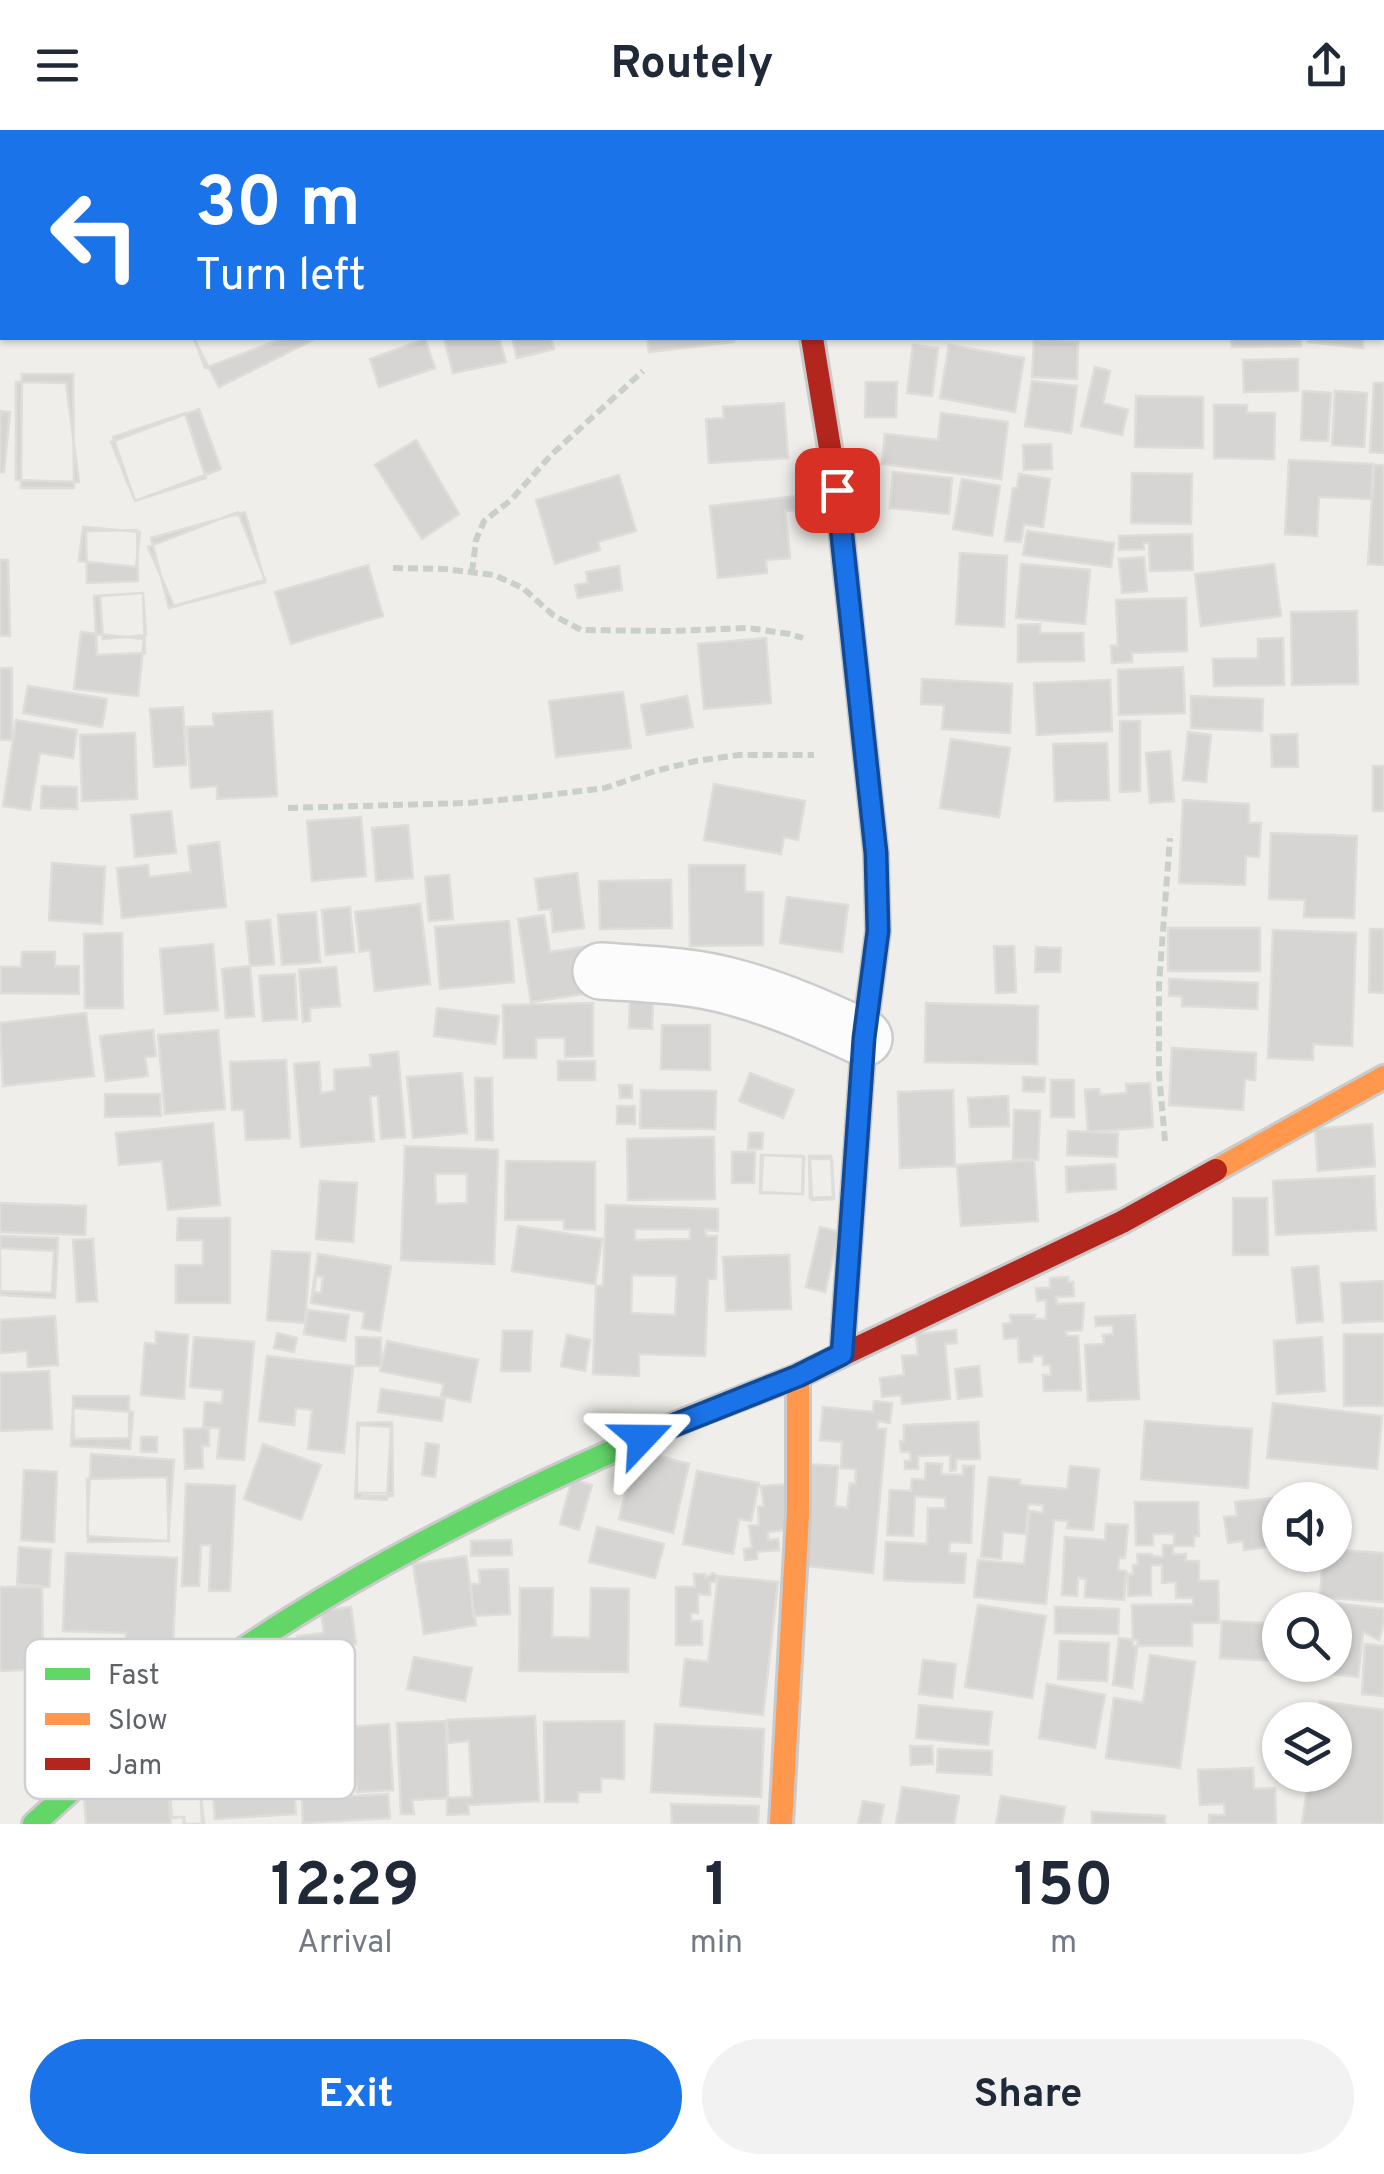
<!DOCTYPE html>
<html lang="en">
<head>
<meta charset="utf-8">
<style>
  :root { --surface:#fff; --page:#f2f2f3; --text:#1f2937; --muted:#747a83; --accent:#1a73e8 }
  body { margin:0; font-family:Overpass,sans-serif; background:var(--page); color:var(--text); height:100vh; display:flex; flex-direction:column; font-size:38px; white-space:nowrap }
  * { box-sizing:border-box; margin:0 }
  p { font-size:32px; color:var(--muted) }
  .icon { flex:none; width:55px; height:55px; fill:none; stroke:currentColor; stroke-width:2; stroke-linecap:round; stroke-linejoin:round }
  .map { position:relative; height:1694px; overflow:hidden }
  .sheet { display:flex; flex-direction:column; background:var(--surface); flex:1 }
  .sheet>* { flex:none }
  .banner { position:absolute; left:0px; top:0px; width:1385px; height:210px; box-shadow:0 2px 8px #0004; background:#1a73e8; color:#fff; overflow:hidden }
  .buttons { position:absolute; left:1262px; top:1352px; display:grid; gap:20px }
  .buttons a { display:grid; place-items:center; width:90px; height:90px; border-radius:50%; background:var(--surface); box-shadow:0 2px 8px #0004; font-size:50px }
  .pin { position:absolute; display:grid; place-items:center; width:85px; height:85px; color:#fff; margin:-42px; border-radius:20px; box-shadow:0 5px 15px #0006 }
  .me { position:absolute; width:110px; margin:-55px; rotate:67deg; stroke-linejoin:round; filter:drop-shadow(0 0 8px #0008) }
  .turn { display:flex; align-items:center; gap:35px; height:210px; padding:0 30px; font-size:45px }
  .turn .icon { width:130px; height:130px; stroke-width:2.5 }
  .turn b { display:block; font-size:70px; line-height:85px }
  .eta { display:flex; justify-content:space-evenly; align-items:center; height:170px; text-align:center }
  .eta b { font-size:60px; font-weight:700; line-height:70px }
  .cta { display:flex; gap:20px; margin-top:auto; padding:20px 30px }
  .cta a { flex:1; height:115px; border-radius:60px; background:var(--accent); color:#fff; font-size:40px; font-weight:700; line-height:115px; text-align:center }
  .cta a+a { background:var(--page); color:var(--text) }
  header { display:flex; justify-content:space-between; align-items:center; height:130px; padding:0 30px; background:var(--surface); font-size:45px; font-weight:700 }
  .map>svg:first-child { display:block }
  .building { fill:#d6d5d3; stroke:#deddd9; stroke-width:2.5; fill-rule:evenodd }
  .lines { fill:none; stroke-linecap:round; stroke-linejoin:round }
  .street-casing { stroke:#cbcccc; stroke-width:60 }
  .fast-casing { stroke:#cacacb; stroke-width:28 }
  .slow-casing { stroke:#cacacb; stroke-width:28 }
  .jam-casing { stroke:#cacacb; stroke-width:28 }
  .path { stroke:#cacfcc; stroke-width:6; stroke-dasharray:10 5; stroke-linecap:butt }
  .street { stroke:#fdfcfc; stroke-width:55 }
  .fast { stroke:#63d668; stroke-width:22 }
  .slow { stroke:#ff974d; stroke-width:22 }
  .jam { stroke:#b3261e; stroke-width:22 }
  .route-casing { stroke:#114b97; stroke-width:25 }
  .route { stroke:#1a73e8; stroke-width:18 }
  .key { fill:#fff; stroke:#cfd0d2; stroke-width:2.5 }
  .key-label { font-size:28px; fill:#5f6368 }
</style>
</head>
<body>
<header><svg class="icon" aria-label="menu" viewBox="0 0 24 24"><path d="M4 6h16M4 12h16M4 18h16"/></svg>Routely<svg class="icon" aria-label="share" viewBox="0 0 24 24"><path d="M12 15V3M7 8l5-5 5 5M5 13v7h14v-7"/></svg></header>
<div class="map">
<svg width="1384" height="1694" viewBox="0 0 1384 1694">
  <rect width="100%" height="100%" fill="#efeeea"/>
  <path class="building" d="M553 0H622L623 2H554Z
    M1180 0H1241V2H1179Z
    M194 208H284L205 238Z
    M197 208H314L315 209 219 257 194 209Z
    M444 208H499L506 232 453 243Z
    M512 208H551L554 219 517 228Z
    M647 208H734V212L649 222Z
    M1231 208H1301V216L1232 217Z
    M1308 208H1363V218L1308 212Z
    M425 209 435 238 379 257 370 229Z
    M1034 210 1078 212 1077 249 1032 247Z
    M913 215 938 218 932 266 907 263Z
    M949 215 1024 228 1015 282 940 268Z
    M1298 229V261L1244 262 1243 230Z
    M1095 237 1110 241 1103 273 1128 280 1122 305 1081 296Z
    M22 244H73L74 358H21Z
    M1032 251 1077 256 1071 303 1025 296Z
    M16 252 66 253 79 352 16 350Z
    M866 252H897L896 287H865Z
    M1374 253H1384V323L1370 322Z
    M1303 261 1331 263 1328 311 1301 310Z
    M1335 261 1367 263 1364 317 1332 315Z
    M1136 266 1203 267V318L1135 317Z
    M784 273 788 328 709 333 706 289 724 288 723 277Z
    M1214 275H1247V283H1275L1274 329 1214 328Z
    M199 279 221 339 135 371 111 312Z
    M0 281 10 282 4 342H0Z
    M185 283 206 348 135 371 113 307Z
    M941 283 1008 292 1001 349 882 334 885 304 938 310Z
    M416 310 459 384 422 409 375 335Z
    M1051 314 1052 339 1024 340 1023 315Z
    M1289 330 1373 334 1371 369 1319 367 1317 406 1285 404Z
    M1374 335H1384V435L1368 434Z
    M893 342 952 348 949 384 890 378Z
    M1132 343 1192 344 1191 394 1131 393Z
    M1019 344 1050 349 1043 397 1024 394 1021 412 1005 411 1013 358H1017Z
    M619 345 636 401 598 412 600 420 555 434 536 370Z
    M962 349 1000 356 992 406 953 399Z
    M798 366 799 380 785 381 790 428 766 430 767 443 718 448 710 376Z
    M238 382 265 450 174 476 148 417Z
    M245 382 265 452 169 478 151 408Z
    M83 397 140 402 136 437 79 431Z
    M137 400 138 451 87 453 86 401Z
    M1027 401 1114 413 1111 437 1023 425Z
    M1192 404 1193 440 1150 441 1149 413H1143L1144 419 1119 420V406Z
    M960 423 1007 426 1004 497 956 494Z
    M1144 427 1147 461 1122 463 1119 429Z
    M0 430H8L10 506H0Z
    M1021 434 1090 440 1085 494 1016 488Z
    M1274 434 1281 486 1201 496 1195 444Z
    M368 435 383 486 291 514 275 462Z
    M619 436 622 460 578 468 575 455 588 453 586 442Z
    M143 463 145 523 97 525 94 466Z
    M143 463 146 505 103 509 100 466Z
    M1186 468 1187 521 1132 523V532L1112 533 1111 516H1118L1116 470Z
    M1357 481 1358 554 1292 555 1291 482Z
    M1040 494V503H1083L1084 531 1018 532V495Z
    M81 502 144 509 138 566 74 559Z
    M766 508 771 573 704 579 698 514Z
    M1283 508 1284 555 1214 556 1213 529 1258 528V509Z
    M1183 537 1185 583 1119 585 1118 540Z
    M0 538H12V610H0Z
    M922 549 1012 554 1010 603 942 599 944 575 921 574Z
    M1110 550 1112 601 1037 605 1034 553Z
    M28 556 107 569 102 597 23 583Z
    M623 562 631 618 556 627 549 571Z
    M687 566 693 597 647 605 641 575Z
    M1191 566 1263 569 1262 601 1191 598Z
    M183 577 186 635 154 637 150 579Z
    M272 581 277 666 217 669V656L191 658 187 597 214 596 213 584Z
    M16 590 77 600 73 628 40 623 30 680 3 676Z
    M1120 591H1140V661L1120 662Z
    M1188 602 1211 605 1206 652 1183 650Z
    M135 603 137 669 82 671 80 605Z
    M1297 604 1298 637H1272L1271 605Z
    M951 609 1010 618 999 687 940 678Z
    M1107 613 1109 670 1055 671 1053 614Z
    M1170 621 1174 671 1150 673 1146 623Z
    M1373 636H1384V681H1373Z
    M714 654 805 671 798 710 784 707 781 724 704 710Z
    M42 656 77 657V679L41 678Z
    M1183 670 1249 674V693H1261L1259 727 1246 726 1245 755 1179 753Z
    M171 681 176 723 135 727 131 685Z
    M361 687 366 746 312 751 307 691Z
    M408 695 413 748 376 751 372 698Z
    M1271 703 1357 706 1354 788 1304 787 1305 770 1269 769Z
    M219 712 226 777 122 788 117 738 148 735 149 747 191 742 188 716Z
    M52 733 105 737 102 794 49 790Z
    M689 735H745V762H763V815L690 816Z
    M577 743 584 798 553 802 551 779 539 780 535 749Z
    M449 745 453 789 429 791 425 747Z
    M671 750 672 798 600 799 599 751Z
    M787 767 848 775 842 822 780 813Z
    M420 774 430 854 375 861 370 820 360 822 355 782Z
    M350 777 354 822 326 825 322 780Z
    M316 782 320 832 282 835 278 785Z
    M544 785 550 822 583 817 589 863 531 872 518 789Z
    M270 790 274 834 250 836 246 792Z
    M509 791 514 852 440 859 435 797Z
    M1168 798H1260V841H1168Z
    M1370 799H1384V863L1369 862Z
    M1273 800 1356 803 1352 916 1313 914V930L1268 928Z
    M122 803 123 878H85L84 804Z
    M213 814 218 880 165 884 160 819Z
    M994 816H1014L1016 862 996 863Z
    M1036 817 1061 818 1060 842H1035Z
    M22 822H55V836H79V864L1 863V837H21Z
    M250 836 254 886 226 888 222 839Z
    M336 837 340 876 310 878V891L303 892 299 840Z
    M295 844 297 889 263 891 259 846Z
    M1169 849 1258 853 1257 879 1182 876V866H1169Z
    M630 870 653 871 652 899 629 898Z
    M593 873V926L565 927V908H536V928H504L503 875Z
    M926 873 1038 876 1037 934 925 932Z
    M437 878 499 886 495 914 434 906Z
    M86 883 94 946 3 956 0 893Z
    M662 895H710V940L661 939Z
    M153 900 156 926 145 927 148 946 106 951 100 906Z
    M218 900 225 979 165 984 158 905Z
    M1172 918 1256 923 1255 950 1245 949 1243 980 1169 975Z
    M398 922 405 1007 381 1009 378 966H370L374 1011 301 1017 294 934 319 932 321 963 335 961 334 940 371 937 370 925Z
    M286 930 290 1008 246 1010 244 980H232L230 932Z
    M558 931H595V950H558Z
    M462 943 467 1003 413 1008 407 947Z
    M750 943 794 960 783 988 739 971Z
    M1023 947 1045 948 1044 962 1023 961Z
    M475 948H492L493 1010H476Z
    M1051 950H1074V987H1051Z
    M1150 953 1153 997 1088 1002 1085 960 1099 959 1100 965 1127 963 1126 954Z
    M619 955H632V968H620Z
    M641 960 716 961 715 999 640 998Z
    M953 960 955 1036 900 1038 898 962Z
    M105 964H160L161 986 105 987Z
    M1008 966 1009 996 970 997 968 968Z
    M617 976H635V994H617Z
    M1014 980 1040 981 1038 1030 1013 1029Z
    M213 993 220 1075 168 1080 162 1031 119 1035 116 1003Z
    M1372 994 1375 1036 1318 1041 1315 999Z
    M1068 1001 1118 1003 1117 1027 1067 1025Z
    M749 1003H763L762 1019H748Z
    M714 1007 715 1069 628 1070 627 1009Z
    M405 1016 498 1020 494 1134 401 1130ZM435 1044H467V1073L436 1074Z
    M732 1022H755L754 1053H732Z
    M761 1025 804 1027 803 1064 760 1063Z
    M763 1025 803 1026 802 1064 761 1062Z
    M809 1026H831L833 1067 810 1068Z
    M810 1029H832L834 1069 812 1070Z
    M1034 1030 1038 1091 961 1096 957 1035Z
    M506 1031 595 1032V1100L564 1099V1090H505Z
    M1115 1034 1116 1059 1067 1062 1066 1037Z
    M1374 1046 1376 1100 1276 1105 1273 1051Z
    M320 1051 357 1053 353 1112 316 1109Z
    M1233 1068H1267L1268 1125H1233Z
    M0 1073 86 1076 85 1105 0 1102Z
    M606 1075 718 1079V1101L705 1100 706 1106H717L716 1149H708L705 1226 639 1224V1246L593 1244 596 1156H603ZM635 1099H690V1109L635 1110ZM632 1145 677 1146 675 1185 631 1183Z
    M178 1088H230V1173H176V1135H203V1110H177Z
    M518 1096 602 1109 595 1154 512 1141Z
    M820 1097 839 1102 825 1162 806 1157Z
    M0 1106 58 1108 55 1168 0 1165Z
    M93 1109 97 1171 77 1172 73 1110Z
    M0 1118 54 1121 52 1163 0 1161Z
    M272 1121 310 1123 305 1193 267 1190Z
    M318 1124 391 1136 380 1201 362 1198 365 1182 311 1173Z
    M789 1125 791 1179 726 1181 723 1127Z
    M1318 1136 1323 1191 1297 1193 1292 1138Z
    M316 1146 323 1147 321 1163 314 1162Z
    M1068 1147V1152H1073L1074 1166 1056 1167 1057 1174 1084 1173 1082 1200 1066 1201V1206H1078L1081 1260 1044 1261 1043 1245H1051L1050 1235H1043V1226H1033L1032 1232H1019L1018 1208 1004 1209 1003 1194 1011 1193 1010 1185H1035L1034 1189H1046V1170L1037 1171 1036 1158H1050V1148Z
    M1384 1151V1191L1343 1193 1341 1153Z
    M308 1180 349 1185 345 1211 304 1204Z
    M1135 1185 1139 1269 1088 1271 1085 1215 1104 1214 1103 1205 1113 1204V1195L1096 1196 1095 1187Z
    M55 1186 58 1235 28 1237 27 1221 0 1223V1190Z
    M956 1200 957 1213 945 1214 950 1269 902 1274 901 1265 882 1267 880 1248 904 1245 902 1226 918 1225 916 1204Z
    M503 1201H532L530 1241H501Z
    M156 1202 188 1205 184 1269 141 1265 145 1213 156 1214Z
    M277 1203 297 1208 294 1222 274 1218Z
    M1344 1204H1384V1276H1344Z
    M567 1205 590 1210 585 1241 561 1236Z
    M194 1207 254 1212 244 1330 217 1328 220 1298 203 1297 205 1272 222 1273 223 1260 190 1257Z
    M356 1207 381 1208V1236H356Z
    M1322 1207 1325 1261 1277 1264 1274 1211Z
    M387 1211 478 1230 470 1272 441 1266 444 1254 380 1241Z
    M267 1226 353 1236 344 1323 308 1319 312 1280 296 1278 294 1295 259 1291Z
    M979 1236 982 1266 958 1269 955 1239Z
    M49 1241 52 1299 0 1301V1243Z
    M381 1259 445 1269 442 1291 378 1282Z
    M73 1266H129V1308L74 1309Z
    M874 1271 892 1273 890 1293 878 1291 877 1299H886L873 1443 797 1435 806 1334 838 1336 835 1376 847 1378 850 1353 855 1354 856 1339 841 1338 842 1312 820 1310 823 1277 873 1282Z
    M1273 1273 1382 1286 1377 1339 1267 1328Z
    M73 1278 133 1282 130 1319 71 1316Z
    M1145 1291 1252 1299 1248 1358 1141 1349Z
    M392 1292 393 1363H357V1293Z
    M978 1292 980 1329H956V1340L950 1341V1325L918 1326V1339H905V1331H911L910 1322H901L900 1311 904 1312V1295Z
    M359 1295 391 1297 387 1370 355 1368Z
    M209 1298V1316H202L203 1338 185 1339 184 1299Z
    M141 1307H157V1322H141Z
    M426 1313 439 1315 435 1347 422 1345Z
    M263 1314 321 1335 301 1390 244 1369Z
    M636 1320 689 1334 673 1403 619 1389Z
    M91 1324 174 1330 168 1411 87 1406Z
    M926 1333 942 1334 941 1344 963 1345V1336H974L971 1413 950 1412 949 1423 966 1424 964 1453 884 1450 886 1412 927 1414 928 1378H946L945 1368 915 1366 913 1406 887 1405 890 1360 911 1361 912 1349 925 1350Z
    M1070 1336 1099 1339 1093 1400 1067 1398 1068 1391 1054 1390 1046 1474 974 1467 978 1430 1024 1434 1030 1381 1043 1383V1375L1028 1374 1026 1404 1003 1402 1001 1429 981 1427 989 1347 1020 1350V1355L1067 1359Z
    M24 1340 57 1342 54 1412 21 1410Z
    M697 1341 759 1353 751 1391 739 1389 733 1424 683 1414Z
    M167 1347 169 1411 88 1412 87 1349Z
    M572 1349 592 1355 579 1400 560 1394Z
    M186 1354 235 1356 230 1461H209L211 1415H201L199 1456H182Z
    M793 1354 785 1400 768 1402V1410L778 1409 779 1420 757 1422V1429L745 1430 744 1419 752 1418 749 1396 759 1395 758 1377 764 1376 761 1356Z
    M362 1363H393V1366H362Z
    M1309 1364V1370H1280V1399L1271 1400 1273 1416 1244 1420 1243 1411 1228 1413 1224 1387 1237 1386 1235 1372Z
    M1135 1372H1198L1199 1406H1194V1416H1174V1404H1153V1415H1136Z
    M1106 1394 1128 1395 1125 1428H1119L1118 1440 1126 1441 1124 1470 1085 1467 1086 1449 1078 1448 1077 1466 1062 1465 1065 1407 1105 1410Z
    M597 1397 664 1414 655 1448 589 1432Z
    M511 1410 512 1425 471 1426V1411Z
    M1163 1415H1173V1424H1186V1431H1199V1451H1218L1219 1493H1192V1516H1133L1132 1475 1193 1474V1468H1176V1452L1162 1453V1435H1151V1465L1128 1466V1444H1133V1435H1138L1137 1424H1152V1426L1163 1427Z
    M19 1417 51 1420 49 1457 17 1454Z
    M1335 1420 1384 1423V1472L1320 1467 1323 1425H1335Z
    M66 1423 177 1428 173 1513 126 1511V1503L63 1501Z
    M466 1426 476 1495 424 1504 413 1434Z
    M508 1439 510 1484 473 1486 471 1454H480L479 1440Z
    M713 1443 717 1446 716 1452H710V1465L698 1464V1483H691V1491H702V1515H676V1457H695L694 1444H705L706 1448Z
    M718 1446 778 1452 763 1585 680 1576 685 1529 708 1532Z
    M0 1457H42L43 1539 0 1541Z
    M520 1458H553L552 1507 590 1508 591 1458 629 1459 628 1542 519 1541Z
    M1316 1471 1384 1479V1493L1379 1510 1363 1502 1358 1547 1308 1541 1309 1535H1335V1480H1315Z
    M978 1475 1046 1486 1032 1568 965 1557Z
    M351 1477 356 1514 345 1515 350 1563 290 1571 291 1583 235 1590 231 1556 281 1549 277 1519 298 1516 297 1506 324 1503 321 1481Z
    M1055 1477 1119 1479 1118 1504 1055 1503Z
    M1222 1491 1280 1494V1531L1220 1528Z
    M1119 1508 1138 1510 1132 1558 1113 1555Z
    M1060 1511 1109 1513 1107 1551 1058 1549Z
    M1365 1514 1384 1516V1566L1362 1564Z
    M1150 1525 1195 1532 1180 1638 1106 1628 1114 1568 1143 1573Z
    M414 1527 472 1538 465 1571 407 1559Z
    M923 1530 956 1534 952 1568 919 1564Z
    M1047 1554 1105 1565 1095 1618 1039 1608Z
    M1320 1571 1384 1580V1694H1302L1309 1645H1335V1590H1317Z
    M919 1575 992 1582 988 1615 916 1608Z
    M535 1586 539 1671 468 1675 469 1684 447 1685V1668L472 1667 469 1611 448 1613 447 1590Z
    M446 1591 448 1668 412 1670 414 1684H401L397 1593Z
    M624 1591V1649L601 1648V1662H578V1672H545L544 1592Z
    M389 1594 393 1660 357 1662 354 1625 293 1629 291 1601Z
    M655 1594 764 1599 761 1667 651 1662Z
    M289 1602 296 1684 215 1689 209 1608Z
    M910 1616H932L933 1634 911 1635Z
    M938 1619 992 1621 991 1645 937 1642Z
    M1253 1638 1254 1659 1275 1658 1276 1694H1209V1685H1225L1224 1674 1200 1675 1198 1640Z
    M200 1649 202 1694H185L184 1687H170L169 1665 179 1664 178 1650Z
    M200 1655 204 1694H184L183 1687 172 1688 170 1664 181 1663 180 1656Z
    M902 1657 959 1666 954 1694H896Z
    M168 1659 171 1694H86L84 1666Z
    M388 1664 390 1688 303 1693 302 1669Z
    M1001 1666 1065 1677 1062 1694H996Z
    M863 1671 884 1675 880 1694H858Z
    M671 1674 759 1676 758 1694H672Z
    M1092 1682 1165 1686V1694H1092Z"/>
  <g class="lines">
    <g class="street-casing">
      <path id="street" d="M787 0V2
        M0 98H2
        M1382 107H1384
        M601 841C645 844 691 845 733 857 778 869 821 888 864 908"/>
    </g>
    <g class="fast-casing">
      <path id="fast" d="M34 1694C98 1636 161 1576 232 1527 320 1466 413 1416 509 1369 578 1336 647 1304 718 1277"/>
    </g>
    <g class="slow-casing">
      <path id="slow" d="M1216 1040 1384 947
        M842 1224 864 908 878 801
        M781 1694 798 1384V1246"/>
    </g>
    <g class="jam-casing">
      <path id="jam" d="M812 208 837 361 876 723 878 801
        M718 1277 798 1246 1122 1092 1216 1040"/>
    </g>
    <path class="path" d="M393 438 445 439 494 445 523 458 553 485 581 500 671 501 748 498 790 504 803 508
      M472 442 476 410 484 391 511 370 551 325 643 241
      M288 678 467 673 532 667 605 658 655 641 696 631 739 625H814
      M1165 1011 1159 944V854L1170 708"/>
    <use href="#street" class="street"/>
    <use href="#fast" class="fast"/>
    <use href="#slow" class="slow"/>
    <use href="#jam" class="jam"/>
  </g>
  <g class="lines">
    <g class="route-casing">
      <path id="route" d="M642 1308 798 1246 842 1224 864 908 878 801 876 723 837 360"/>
    </g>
    <use href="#route" class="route"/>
  </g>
  <rect x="25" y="1509" width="330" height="160" rx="15" class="key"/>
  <rect x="45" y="1538" width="45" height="12" fill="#63d668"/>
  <rect x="45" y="1583" width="45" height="12" fill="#ff974d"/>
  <rect x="45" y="1628" width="45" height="12" fill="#b3261e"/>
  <g class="key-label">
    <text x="108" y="1554">Fast</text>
    <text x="108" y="1599">Slow</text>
    <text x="108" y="1644">Jam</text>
  </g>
</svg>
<div class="buttons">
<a><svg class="icon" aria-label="sound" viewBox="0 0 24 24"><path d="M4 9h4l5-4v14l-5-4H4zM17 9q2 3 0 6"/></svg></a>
<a><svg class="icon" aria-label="search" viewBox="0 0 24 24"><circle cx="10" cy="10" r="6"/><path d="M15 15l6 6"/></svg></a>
<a><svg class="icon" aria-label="layers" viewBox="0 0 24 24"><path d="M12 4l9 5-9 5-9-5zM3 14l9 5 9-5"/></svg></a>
</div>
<div class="pin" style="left:837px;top:360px;background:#d93025"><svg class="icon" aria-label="arrive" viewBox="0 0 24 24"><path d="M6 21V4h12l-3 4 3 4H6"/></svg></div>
<svg class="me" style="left:642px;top:1308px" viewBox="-20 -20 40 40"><path d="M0-17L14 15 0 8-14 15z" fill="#1a73e8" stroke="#fff" stroke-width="4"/></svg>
<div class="banner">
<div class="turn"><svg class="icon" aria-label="left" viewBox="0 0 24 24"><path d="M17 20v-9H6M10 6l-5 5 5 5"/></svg><div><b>30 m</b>Turn left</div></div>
</div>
</div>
<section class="sheet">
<div class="eta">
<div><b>12:29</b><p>Arrival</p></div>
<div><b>1</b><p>min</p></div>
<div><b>150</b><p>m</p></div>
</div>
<div class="cta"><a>Exit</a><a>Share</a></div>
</section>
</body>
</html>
